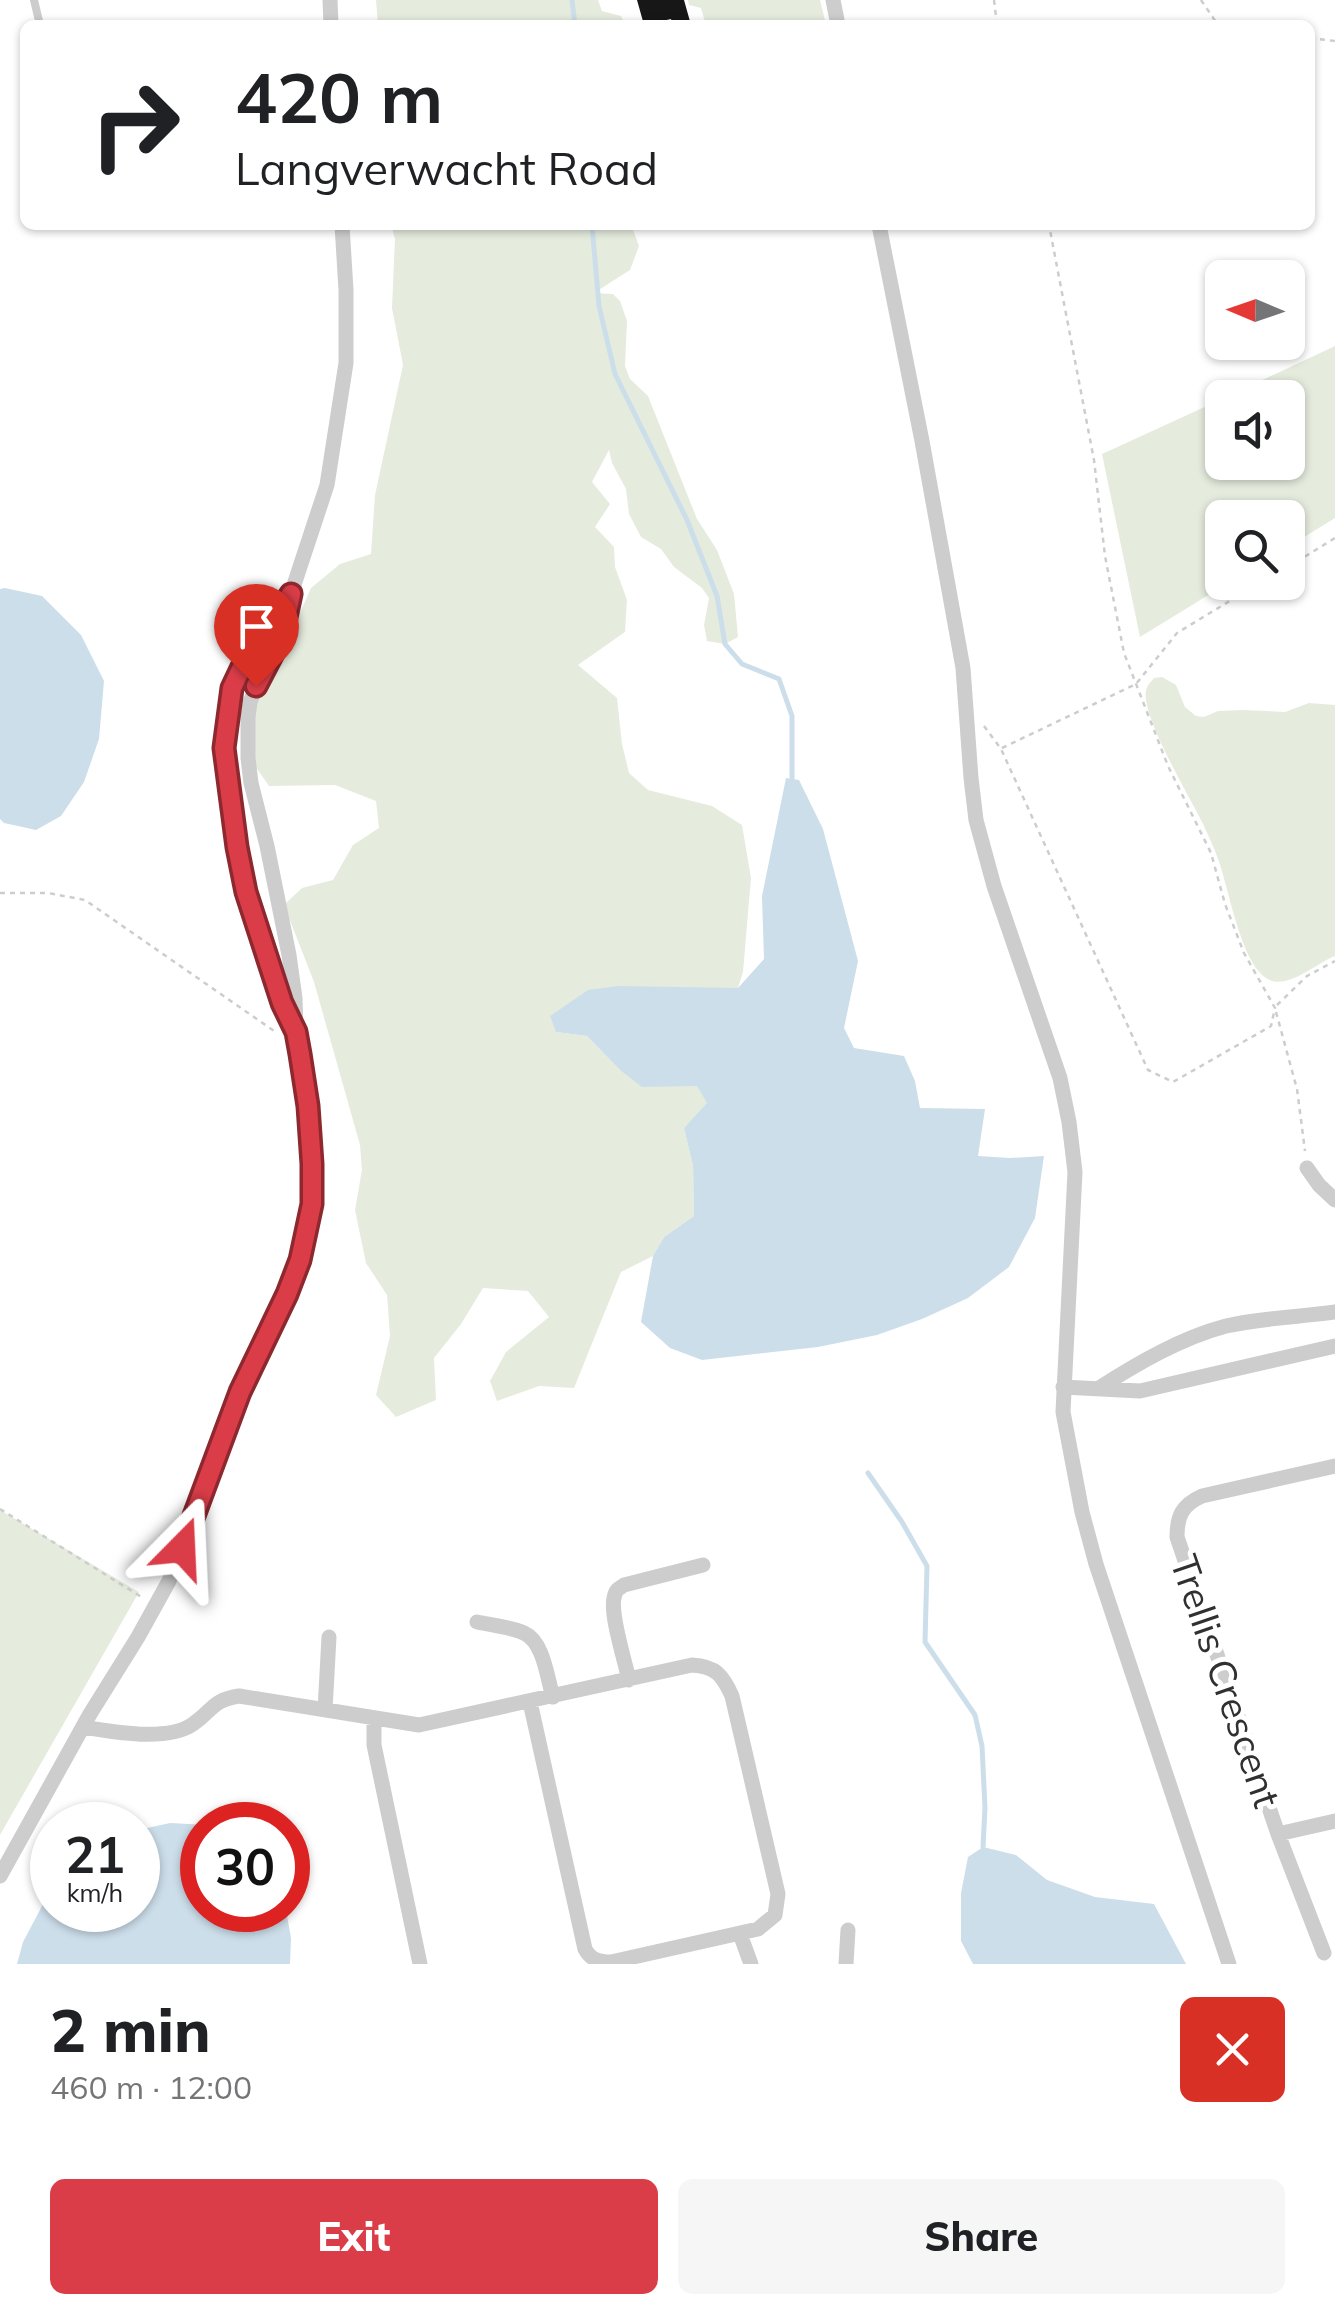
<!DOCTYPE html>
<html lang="en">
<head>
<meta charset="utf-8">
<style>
  :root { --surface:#fff; --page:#f6f6f6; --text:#202124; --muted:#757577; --accent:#db3d48 }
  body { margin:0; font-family:Mulish,sans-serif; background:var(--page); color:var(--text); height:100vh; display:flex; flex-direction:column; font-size:38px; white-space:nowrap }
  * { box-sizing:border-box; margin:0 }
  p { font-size:32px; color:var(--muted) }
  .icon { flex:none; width:55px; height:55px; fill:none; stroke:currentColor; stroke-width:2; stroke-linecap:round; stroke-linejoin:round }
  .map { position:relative; height:1964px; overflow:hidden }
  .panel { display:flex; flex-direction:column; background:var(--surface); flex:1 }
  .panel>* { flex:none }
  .hud { position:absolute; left:20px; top:20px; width:1295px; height:210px; border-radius:15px; box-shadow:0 2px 8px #0004; background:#fff; color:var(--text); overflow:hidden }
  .needle { width:65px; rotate:272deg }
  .tools { position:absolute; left:1205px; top:260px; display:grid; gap:20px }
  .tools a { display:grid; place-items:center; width:100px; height:100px; border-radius:15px; background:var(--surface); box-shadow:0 2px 8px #0004; font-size:50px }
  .speed { position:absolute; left:30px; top:1802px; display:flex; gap:20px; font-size:50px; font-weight:700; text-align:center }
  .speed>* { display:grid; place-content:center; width:130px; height:130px; border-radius:50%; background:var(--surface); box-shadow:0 2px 8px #0004; line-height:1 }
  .speed small { font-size:25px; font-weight:400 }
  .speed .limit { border:15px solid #d22; background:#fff; color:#111 }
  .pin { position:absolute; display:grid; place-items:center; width:85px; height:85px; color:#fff; margin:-102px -42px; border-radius:50% 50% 50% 0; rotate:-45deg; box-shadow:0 0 10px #0007 }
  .pin .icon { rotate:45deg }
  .me { position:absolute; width:110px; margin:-55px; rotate:21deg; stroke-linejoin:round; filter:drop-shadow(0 0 8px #0008) }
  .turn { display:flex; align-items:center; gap:35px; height:210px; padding:0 50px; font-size:45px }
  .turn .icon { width:130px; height:130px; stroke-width:2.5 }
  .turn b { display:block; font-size:70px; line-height:85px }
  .round { display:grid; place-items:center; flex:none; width:105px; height:105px; border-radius:15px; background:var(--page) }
  .summary { display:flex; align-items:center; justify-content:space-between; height:170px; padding:0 50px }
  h1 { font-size:60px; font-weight:800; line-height:75px }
  .button { display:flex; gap:20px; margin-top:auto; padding:20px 50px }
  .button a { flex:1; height:115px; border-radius:15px; background:var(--accent); color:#fff; font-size:40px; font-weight:800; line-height:115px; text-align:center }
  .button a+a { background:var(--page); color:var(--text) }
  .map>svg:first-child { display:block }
  .green { fill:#e5ecde }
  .water { fill:#ccdeea }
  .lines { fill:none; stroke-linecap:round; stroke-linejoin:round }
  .stream { stroke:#ccdeea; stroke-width:5 }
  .building { fill:#171717 }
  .path { stroke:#cdcdcd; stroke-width:2.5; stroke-dasharray:5 5; stroke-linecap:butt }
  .lane { stroke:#cdcdcd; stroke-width:8 }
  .street { stroke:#cdcdcd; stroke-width:15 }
  .route-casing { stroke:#8e282f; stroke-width:25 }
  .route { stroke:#db3d48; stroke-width:18 }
  .labels { text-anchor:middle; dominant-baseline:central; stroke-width:10; stroke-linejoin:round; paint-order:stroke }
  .street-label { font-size:38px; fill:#303030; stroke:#fff }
</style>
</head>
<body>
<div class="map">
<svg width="1335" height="1964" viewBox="0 0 1335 1964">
  <rect width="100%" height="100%" fill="#fff"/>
  <path class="green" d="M376 0H598L602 11 621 16 625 25H378Z
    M688 0H820L826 25H706L701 8 689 5Z
    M391 225H628L632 227 639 246 630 270 594 293 613 294 620 301 627 321 625 366 630 379 648 396 697 519 717 550 734 594 738 637 725 644 707 641 704 625 709 598 702 588 674 567 661 549 641 537 629 514 626 489 612 463 609 450 592 482 610 504 595 527 614 547 615 567 627 600 625 632 578 665 617 698 622 744 629 773 648 790 712 806 742 825 751 878 743 972 738 988H690L556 1032 587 1036 620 1070 698 1086 708 1103 684 1128 693 1166 694 1216 664 1237 653 1256 621 1272 574 1388 539 1386 497 1401 490 1381 506 1352 549 1317 528 1291 483 1288 461 1324 434 1358 436 1400 396 1417 376 1395 390 1336 387 1295 366 1263 355 1210 362 1170 360 1145 314 982 284 905 302 888 333 880 353 845 379 828 376 801 335 785 269 786 248 756 249 707 290 635 311 588 340 564 371 554 375 495 403 365 392 308 395 239Z
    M1335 346V518L1288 547V518H1222V582L1228 583 1140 637 1102 454 1222 399V462H1288V398L1226 397Z
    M1162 677 1176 685 1185 707 1196 716 1204 717 1218 711 1244 710 1285 712 1309 703 1335 705V956C1316 963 1286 992 1266 978 1240 960 1229 888 1218 859 1214 847 1208 835 1203 824 1190 797 1141 716 1146 691 1147 685 1150 683 1154 678Z
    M0 1510 139 1592 0 1835Z"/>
  <path class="water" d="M5 588 42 596 81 635 104 681 99 739 84 782 61 816 36 830 4 823 0 819V589Z
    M786 778 799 780 823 829 858 961 844 1028 854 1048 904 1056 915 1081 920 1108 985 1109 978 1156 1010 1158 1044 1156 1035 1218 1009 1267 968 1298 922 1319 877 1335 818 1347 702 1360 670 1348 641 1322 653 1256 664 1237 694 1216 693 1166 684 1128 707 1103 697 1086 642 1087 620 1070 587 1036 556 1032 550 1016 588 990 618 986 738 988 764 959 762 896Z
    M170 1823 208 1825H202V1910H286L291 1938 290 1964H17L23 1942 52 1887V1910H138V1830Z
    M983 1847 1016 1855 1047 1880 1095 1897 1154 1904 1186 1964H973L961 1941V1893L968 1857Z"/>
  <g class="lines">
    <path class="stream" d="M572 0 575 25
      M592 225 599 306 615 374 687 520 717 596 725 644 742 664 779 679 792 716V779
      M868 1473 902 1522 927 1566 925 1642 975 1715 982 1746 985 1808 983 1847"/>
  </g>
  <path class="building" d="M637 0H684L691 25H673L671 19 644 25Z"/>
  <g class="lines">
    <path class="path" d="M994 0 997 25
      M1201 0 1218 25
      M1310 38 1335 41
      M1288 567 1335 538
      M984 726 1001 749 1148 1070 1173 1082 1271 1026 1275 1008 1244 953 1225 904 1211 853 1168 766 1124 653 1105 556 1094 460 1049 225
      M1002 748 1136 684 1177 633 1261 582
      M0 893H48L85 900 277 1033
      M1277 1005 1307 976 1335 961
      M1276 1012 1297 1089 1305 1151
      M0 1509 143 1598"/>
    <path class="lane" d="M34 0 40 25"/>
    <path class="street" d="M330 0 331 25
      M833 0 838 25
      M879 225 922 441 963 668 971 778 976 820 994 886 1060 1078 1069 1122 1075 1172 1063 1412 1082 1512 1096 1564 1229 1964
      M285 603C267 629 243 657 232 687 219 726 225 768 231 808 243 884 261 959 294 1028
      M1307 1168 1319 1185 1335 1200
      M1063 1387 1140 1391 1335 1346
      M1099 1388C1138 1363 1181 1338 1226 1326 1261 1318 1299 1317 1335 1312
      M477 1622C492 1625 510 1627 524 1633 544 1642 547 1678 553 1697
      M629 1680C625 1661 610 1615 614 1598 616 1589 617 1590 624 1585L703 1565
      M325 1710 329 1637
      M374 1719V1745L420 1964
      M83 1727C112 1732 168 1742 193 1724 214 1710 210 1701 239 1696L419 1725 692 1665C716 1666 723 1676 732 1696L778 1894 775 1915 758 1929 611 1962C599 1962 591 1960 585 1949L530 1702
      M1278 1834 1335 1821
      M0 1876 90 1714 138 1637 169 1581 208 1481 240 1392 287 1294 307 1236 313 1204 308 1106 296 1032 295 998 289 955 267 846 251 783 248 758V717L250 702 257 685 281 636 291 594 327 485 346 363V290L342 225
      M740 1934 751 1964
      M1324 1953 1278 1834 1177 1537C1177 1516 1182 1505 1202 1496L1335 1466
      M846 1964 848 1930"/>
  </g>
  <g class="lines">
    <g class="route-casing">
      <path id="route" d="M182 1548 240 1392 287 1294 300 1260 312 1204V1164L308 1106 300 1054 296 1032 282 1003 246 892 237 847 224 748 232 688 241 669 291 594 282 636 256 686"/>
    </g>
    <use href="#route" class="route"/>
  </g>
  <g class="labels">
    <g class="street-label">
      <text transform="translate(1226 1681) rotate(71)">Trellis Crescent</text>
    </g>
  </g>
</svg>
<div class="tools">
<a><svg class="needle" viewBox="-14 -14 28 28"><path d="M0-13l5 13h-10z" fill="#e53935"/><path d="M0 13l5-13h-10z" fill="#757577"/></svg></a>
<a><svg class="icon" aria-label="sound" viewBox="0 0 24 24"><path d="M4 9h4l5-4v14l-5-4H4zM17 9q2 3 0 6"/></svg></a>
<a><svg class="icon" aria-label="search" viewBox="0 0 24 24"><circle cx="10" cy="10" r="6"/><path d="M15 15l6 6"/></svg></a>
</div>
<div class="speed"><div>21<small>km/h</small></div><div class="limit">30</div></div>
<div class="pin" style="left:256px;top:686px;background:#d93025"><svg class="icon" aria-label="arrive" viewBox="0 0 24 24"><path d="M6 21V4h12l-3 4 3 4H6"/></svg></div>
<svg class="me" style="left:182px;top:1548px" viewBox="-20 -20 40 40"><path d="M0-17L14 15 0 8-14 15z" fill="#db3d48" stroke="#fff" stroke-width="4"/></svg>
<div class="hud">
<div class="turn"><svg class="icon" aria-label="right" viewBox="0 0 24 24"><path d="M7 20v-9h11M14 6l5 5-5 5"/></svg><div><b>420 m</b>Langverwacht Road</div></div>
</div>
</div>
<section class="panel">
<div class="summary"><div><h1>2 min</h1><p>460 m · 12:00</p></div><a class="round" style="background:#d93025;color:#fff"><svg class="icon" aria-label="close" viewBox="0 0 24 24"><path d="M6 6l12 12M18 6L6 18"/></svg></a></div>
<div class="button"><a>Exit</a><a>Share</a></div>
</section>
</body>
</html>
